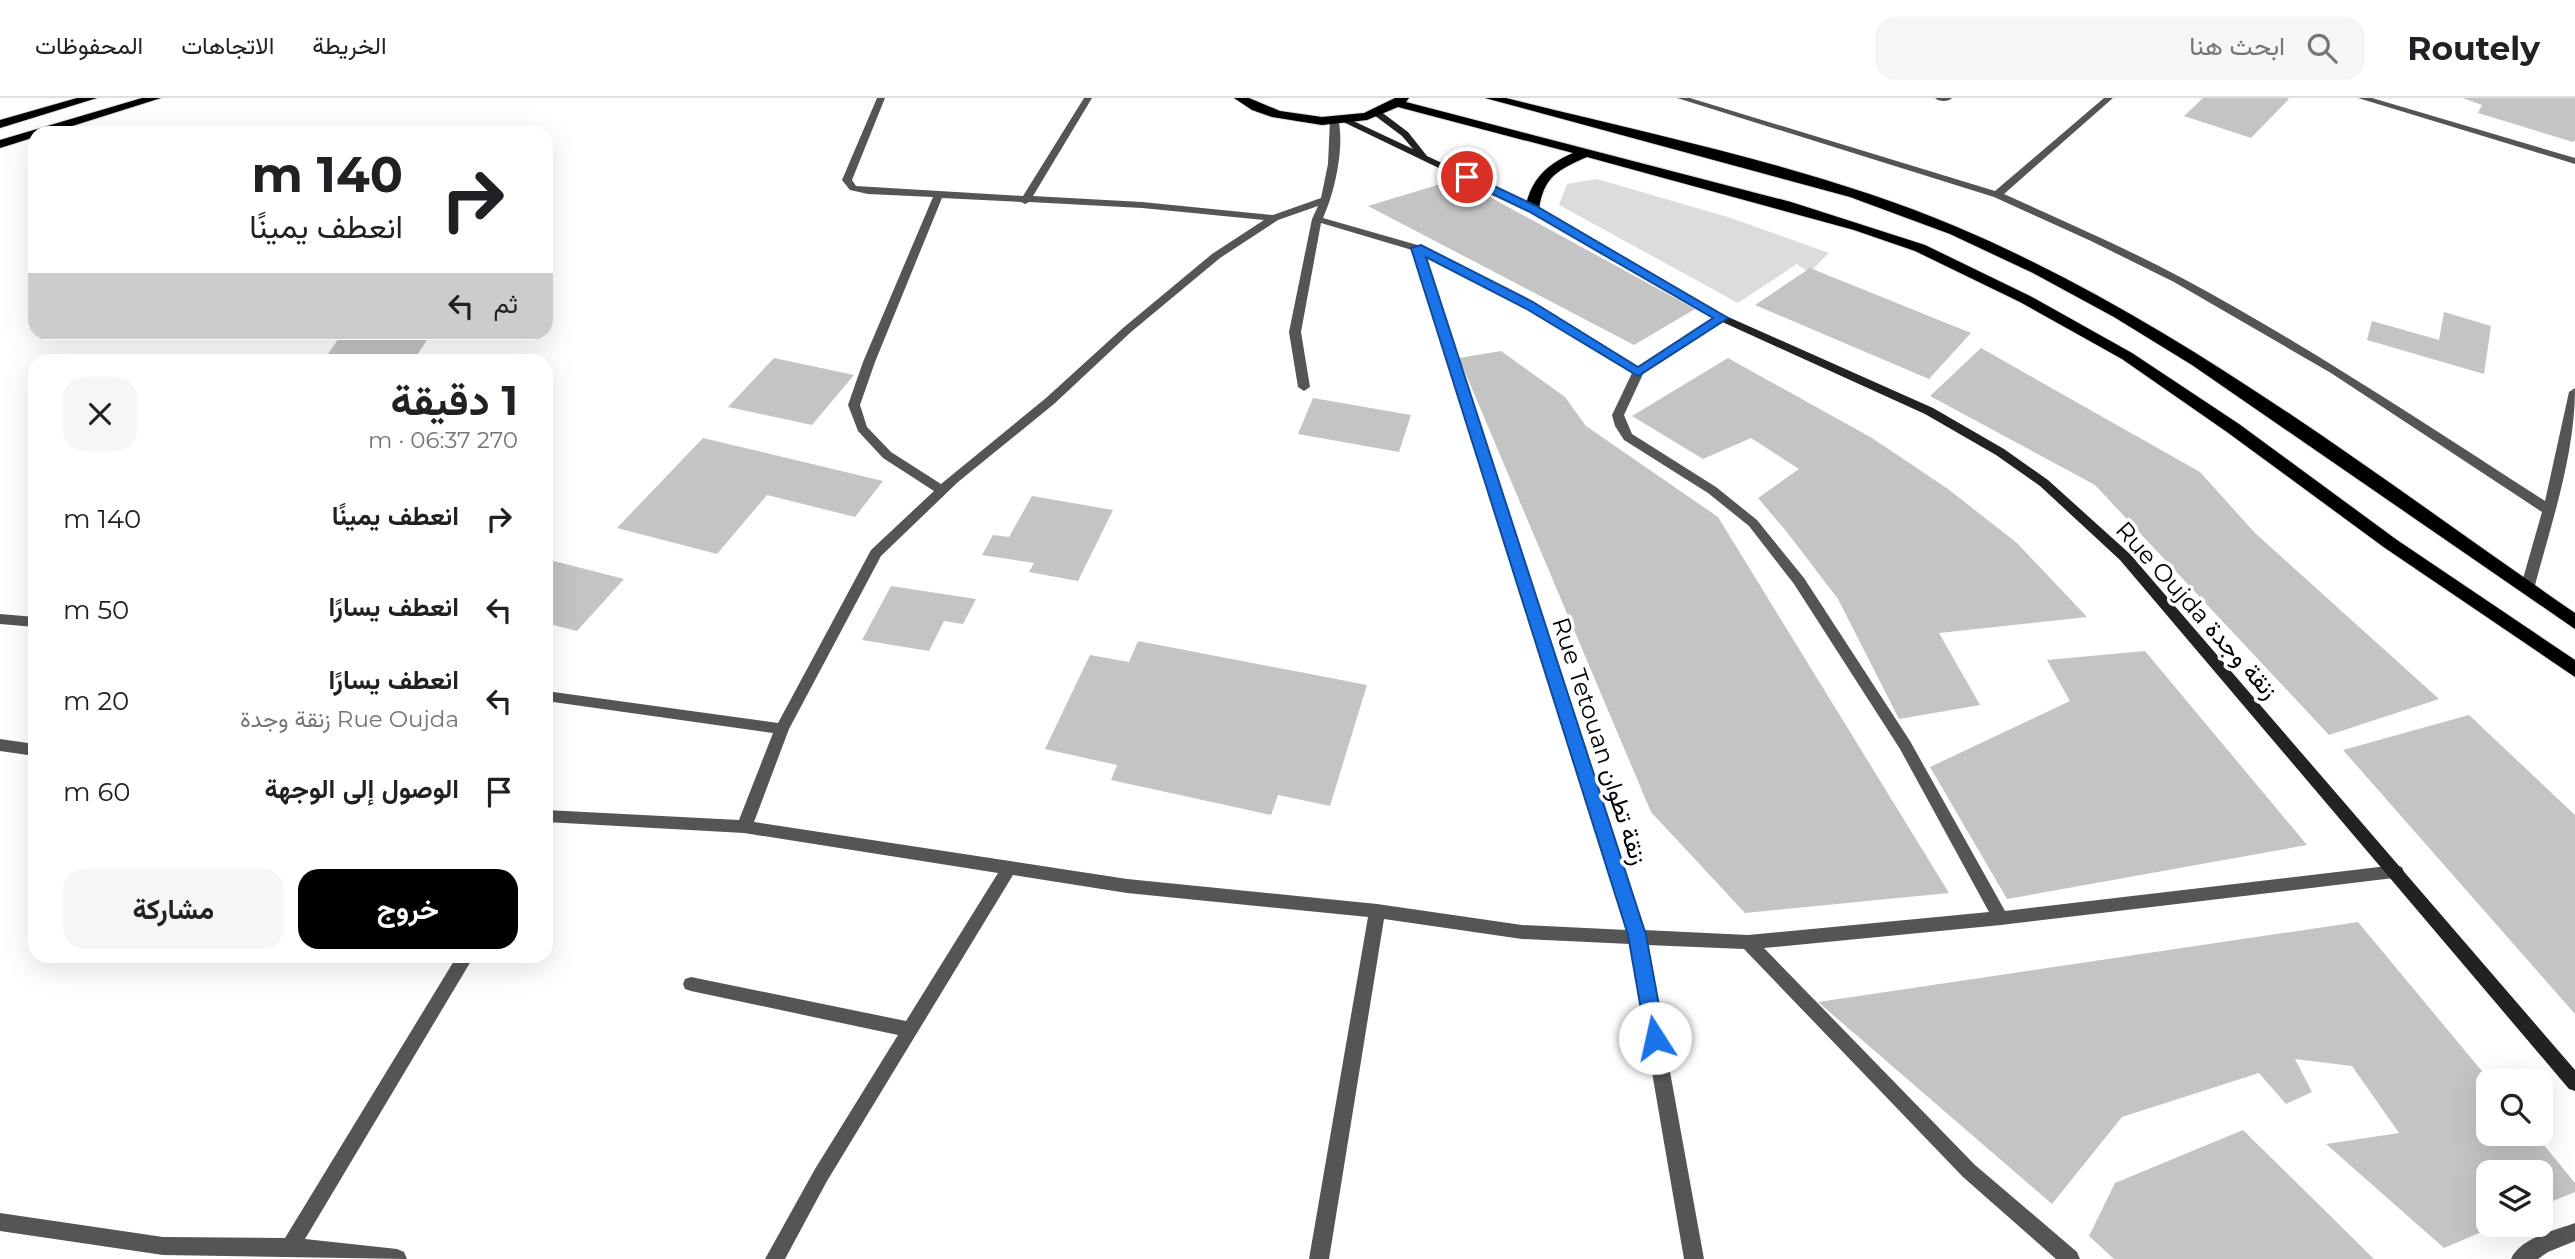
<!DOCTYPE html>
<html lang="ar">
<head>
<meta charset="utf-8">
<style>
  :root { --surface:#fff; --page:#f6f6f6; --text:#202124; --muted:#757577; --line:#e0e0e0; --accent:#000 }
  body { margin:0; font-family:Montserrat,Vazirmatn,sans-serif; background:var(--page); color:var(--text); direction:rtl; height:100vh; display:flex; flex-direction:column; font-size:26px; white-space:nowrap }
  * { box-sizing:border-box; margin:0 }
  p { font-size:23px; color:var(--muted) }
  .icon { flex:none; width:38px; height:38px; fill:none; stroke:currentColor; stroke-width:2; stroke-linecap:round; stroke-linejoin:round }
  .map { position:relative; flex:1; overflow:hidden; direction:ltr }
  .side { position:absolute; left:28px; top:256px; width:525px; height:609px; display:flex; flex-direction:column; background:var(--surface); border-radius:21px; box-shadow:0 7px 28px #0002; direction:rtl }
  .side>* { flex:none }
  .top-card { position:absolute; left:28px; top:28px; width:525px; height:214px; border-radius:21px; box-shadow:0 7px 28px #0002; direction:rtl; background:#fff; color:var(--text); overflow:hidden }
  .buttons { position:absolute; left:2476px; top:971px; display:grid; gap:14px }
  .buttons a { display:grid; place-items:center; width:77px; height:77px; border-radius:14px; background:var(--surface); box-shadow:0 7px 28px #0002; font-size:35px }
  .pin { position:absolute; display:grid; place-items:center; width:60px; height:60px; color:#fff; margin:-30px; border:4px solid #fff; border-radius:50%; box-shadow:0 2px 7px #0007 }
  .me { position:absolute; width:77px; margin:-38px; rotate:350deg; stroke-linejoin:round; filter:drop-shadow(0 0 5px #0008) }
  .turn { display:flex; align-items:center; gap:24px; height:147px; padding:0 35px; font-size:32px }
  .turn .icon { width:91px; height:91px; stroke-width:2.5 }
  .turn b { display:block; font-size:49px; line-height:60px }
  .then { display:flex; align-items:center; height:66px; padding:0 35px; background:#0003; gap:14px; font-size:26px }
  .round { display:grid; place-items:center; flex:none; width:74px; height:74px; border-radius:21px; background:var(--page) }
  .summary { display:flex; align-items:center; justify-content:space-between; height:119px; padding:0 35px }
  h1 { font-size:42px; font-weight:700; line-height:52px }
  .primary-button { display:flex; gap:14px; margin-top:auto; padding:14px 35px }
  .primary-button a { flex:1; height:80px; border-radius:21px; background:var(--accent); color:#fff; font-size:28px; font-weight:700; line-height:80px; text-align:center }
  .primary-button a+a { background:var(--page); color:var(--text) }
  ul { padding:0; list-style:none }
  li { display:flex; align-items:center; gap:21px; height:91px; padding:0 35px }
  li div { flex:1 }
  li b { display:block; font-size:26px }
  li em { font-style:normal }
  header { display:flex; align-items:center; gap:42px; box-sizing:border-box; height:98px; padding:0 35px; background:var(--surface); border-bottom:2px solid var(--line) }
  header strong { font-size:33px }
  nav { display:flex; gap:38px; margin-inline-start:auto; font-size:24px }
  .search { width:490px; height:63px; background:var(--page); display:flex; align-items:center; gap:18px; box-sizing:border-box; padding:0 24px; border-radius:21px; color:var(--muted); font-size:26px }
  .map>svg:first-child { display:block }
  .green { fill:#dcdcdc }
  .building { fill:#c4c4c4 }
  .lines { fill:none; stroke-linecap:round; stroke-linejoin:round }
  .trunk-casing { stroke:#dbdbdb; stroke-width:2 }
  .service { fill:#555; fill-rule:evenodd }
  .minor { fill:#555; fill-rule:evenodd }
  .secondary { fill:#222; fill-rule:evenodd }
  .trunk { fill:#000; fill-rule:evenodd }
  .route { fill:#1a73e8; stroke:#114b97; stroke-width:2 }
  .labels { text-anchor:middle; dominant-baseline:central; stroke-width:7; stroke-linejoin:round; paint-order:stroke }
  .street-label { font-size:24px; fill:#000; stroke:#fff }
</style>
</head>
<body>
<header>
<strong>Routely</strong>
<div class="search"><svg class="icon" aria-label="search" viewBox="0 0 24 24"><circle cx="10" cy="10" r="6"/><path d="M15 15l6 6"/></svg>ابحث هنا</div>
<nav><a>الخريطة</a><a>الاتجاهات</a><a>المحفوظات</a></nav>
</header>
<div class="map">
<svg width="2575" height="1161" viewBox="0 0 2575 1161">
  <rect width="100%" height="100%" fill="#fff"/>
  <path class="green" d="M1597 81 1731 120 1829 155 1809 175 1797 166 1738 205 1559 107 1567 86Z"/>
  <path class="building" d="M2203 0H2287L2289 1 2251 40 2184 18Z
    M2463 0H2575V42L2573 44 2478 15 2482 7Z
    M1457 81 1695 211 1634 247 1368 108Z
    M1810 170 1971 235 1929 281 1755 207Z
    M2444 214 2491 228 2484 276 2367 242 2372 223 2439 242Z
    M343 234H432L414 262H324Z
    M1981 250 2200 374 2255 435 2439 601 2329 637 2095 387 1930 298Z
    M1501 253 1565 299 1586 328 1718 419 1949 795 1745 815 1651 714 1459 260Z
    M774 260 854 277 812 327 728 309Z
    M1728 260 1872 340 1948 391 2017 445 2087 519 1939 535 1980 607 1899 621 1838 501 1786 433 1758 400 1799 371 1751 340 1703 361 1632 318Z
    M1313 300 1411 317 1399 354 1298 336Z
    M703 340 883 383 855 419 767 397 717 456 617 430Z
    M1032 398 1113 412 1078 483 1029 474 1034 465 982 457 993 437 1009 439Z
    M546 461 624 481 577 533 546 525Z
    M891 488 976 501 963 526 944 523 929 553 862 542Z
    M1138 543 1367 587 1330 708 1278 697 1271 717 1111 682 1117 667 1045 651 1090 557 1129 564Z
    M2145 553 2307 747 2007 801 1930 669 2070 603 2047 562Z
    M2469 617 2575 717V916L2343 652Z
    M2358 824 2491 984H2488V1036H2535L2575 1085V1094L2541 1108V1074H2488V1127H2498L2444 1150 2326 1046 2399 1035 2352 968 2295 961 2312 994 2286 1006 2259 975 2122 1019 2052 1106 1818 904Z
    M2243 1032 2374 1161H2114L2089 1138 2115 1085Z"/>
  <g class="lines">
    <g class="trunk-casing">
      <path id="trunk" d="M77 0H97L0 30V22Z
        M142 0H161L50 35H35V39L0 50V42Z
        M1234 0H1249L1280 13 1322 19 1364 15 1395 0H1409L1406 4 1791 104 1925 147 2030 198 2132 255 2239 326 2397 442 2575 562V579L2385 450 2227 334 2122 261 2020 204 1915 153 1854 132 1587 59C1558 72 1544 78 1539 111L1532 115 1525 111C1531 81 1546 67 1573 55L1398 9 1367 22 1322 27 1272 19 1252 12Z
        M1485 0H1506C1654 37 1818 70 1957 129 2181 224 2376 378 2575 515V531L2192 267 2114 219 2033 175 1950 136 1850 99Z"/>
    </g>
    <path class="service" d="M1935 0H1952C1949 4 1938 4 1935 0Z
      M2358 0H2372L2575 60V66Z"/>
    <path class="minor" d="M877 0H885L852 82 856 88 1023 98 1084 0H1092L1033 98 1142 104 1273 117 1321 100 1328 66 1330 22 1338 20C1345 48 1335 94 1323 120L1421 148 1533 205 1638 269 1718 218H1726V222L1643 276 1624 317 1632 336 1716 389 1757 422 1804 480 1910 643 2005 813 2396 767 2402 769 2404 774 2402 779 2001 827 1764 850 1975 1067 2077 1154 2080 1161H2056L1963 1079 1744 851 1647 847 1704 1161H1684L1630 846 1522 841 1384 821 1329 1161H1309L1368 819 1127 795 1013 777 827 1083 785 1161H765L815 1071 898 937 691 893 685 891 683 886 685 881 691 879 906 923 998 775 744 735 546 724V712L739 722 773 635 546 603V593L778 625 871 452 934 393 883 360 858 333 848 307 863 264 933 99 868 96 850 92 842 82ZM942 100 1021 104 1025 106 1029 104 1142 110 1264 122 1212 156 1123 230 1046 300 941 386 891 354 867 329 860 307 875 264ZM1318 108 1312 121 1289 234 1298 289 1304 293 1310 289 1301 234 1321 125 1412 152 1627 832 1522 827 1377 806 1127 781 754 724 789 631 881 458 958 384 1054 306 1131 234 1220 160 1278 122ZM1425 158 1525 209 1632 275 1612 317 1615 328 1624 342 1708 395 1749 428 1794 486 1900 651 1989 814 1748 837 1644 832Z
      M1677 0H1690L1995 93 2104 0H2113L2004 96C2063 123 2124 149 2182 180 2307 247 2425 326 2545 403L2569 294 2575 290C2575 358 2551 426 2534 491L2527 496 2520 491 2542 414 2331 275 2174 184 2091 143 1994 99Z
      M0 516 35 519V529L0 526Z
      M0 641 35 646V658L0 653Z
      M457 858H474L305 1141 397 1151 404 1154 407 1161 163 1157 0 1133V1115L163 1139 285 1140Z
      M2575 1125V1143L2548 1154 2538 1161H2511C2520 1140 2556 1132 2575 1125Z"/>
    <path class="secondary" d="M1374 13H1380L1408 34 1427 58 1536 109 1726 218 1933 310 2004 351 2048 382 2130 456 2575 972V993L2569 991 2120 462 2040 388 1996 357 1925 316 1718 222 1528 113 1337 21 1345 19 1413 51 1402 38 1374 17Z"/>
    <use href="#trunk" class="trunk"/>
  </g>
  <path class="route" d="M1463 77H1471L1536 108 1728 220 1638 278 1525 210 1426 159 1646 837 1665 940 1662 946 1655 949 1648 946 1646 940 1628 837 1411 150 1421 147 1533 204 1638 269 1713 220 1528 113 1463 82Z"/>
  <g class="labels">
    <g class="street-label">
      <text transform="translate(2197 512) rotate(48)">Rue Oujda زنقة وجدة</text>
      <text transform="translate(1600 643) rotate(72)">Rue Tetouan زنقة تطوان</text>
    </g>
  </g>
</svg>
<div class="buttons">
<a><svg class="icon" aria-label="search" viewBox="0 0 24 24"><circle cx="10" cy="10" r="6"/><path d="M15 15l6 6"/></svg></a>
<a><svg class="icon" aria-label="layers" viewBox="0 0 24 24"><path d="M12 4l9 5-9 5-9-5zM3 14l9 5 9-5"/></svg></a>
</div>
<div class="pin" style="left:1467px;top:79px;background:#d93025"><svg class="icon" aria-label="arrive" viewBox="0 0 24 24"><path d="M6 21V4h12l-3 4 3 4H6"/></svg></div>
<svg class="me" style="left:1655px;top:940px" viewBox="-20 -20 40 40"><circle r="19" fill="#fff"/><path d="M0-13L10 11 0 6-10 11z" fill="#1a73e8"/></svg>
<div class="top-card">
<div class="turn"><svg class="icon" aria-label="right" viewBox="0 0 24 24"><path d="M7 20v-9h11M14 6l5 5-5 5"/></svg><div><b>140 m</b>انعطف يمينًا</div></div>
<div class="then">ثم<svg class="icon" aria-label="left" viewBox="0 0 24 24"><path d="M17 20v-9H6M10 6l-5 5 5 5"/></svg></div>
</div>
<section class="side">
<div class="summary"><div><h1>1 دقيقة</h1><p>270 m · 06:37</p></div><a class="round"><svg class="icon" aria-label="close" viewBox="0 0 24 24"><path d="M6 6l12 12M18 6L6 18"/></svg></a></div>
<ul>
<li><svg class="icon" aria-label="right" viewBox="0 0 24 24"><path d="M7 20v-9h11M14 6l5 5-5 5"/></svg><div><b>انعطف يمينًا</b></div><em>140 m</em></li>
<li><svg class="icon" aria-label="left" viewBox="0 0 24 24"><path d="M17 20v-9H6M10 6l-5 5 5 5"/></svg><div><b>انعطف يسارًا</b></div><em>50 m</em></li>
<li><svg class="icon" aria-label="left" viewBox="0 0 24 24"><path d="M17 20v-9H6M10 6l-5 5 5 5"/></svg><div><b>انعطف يسارًا</b><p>Rue Oujda زنقة وجدة</p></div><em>20 m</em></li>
<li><svg class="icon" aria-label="arrive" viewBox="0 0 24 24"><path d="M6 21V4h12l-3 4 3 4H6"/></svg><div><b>الوصول إلى الوجهة</b></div><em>60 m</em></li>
</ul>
<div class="primary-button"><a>خروج</a><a>مشاركة</a></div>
</section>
</div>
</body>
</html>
